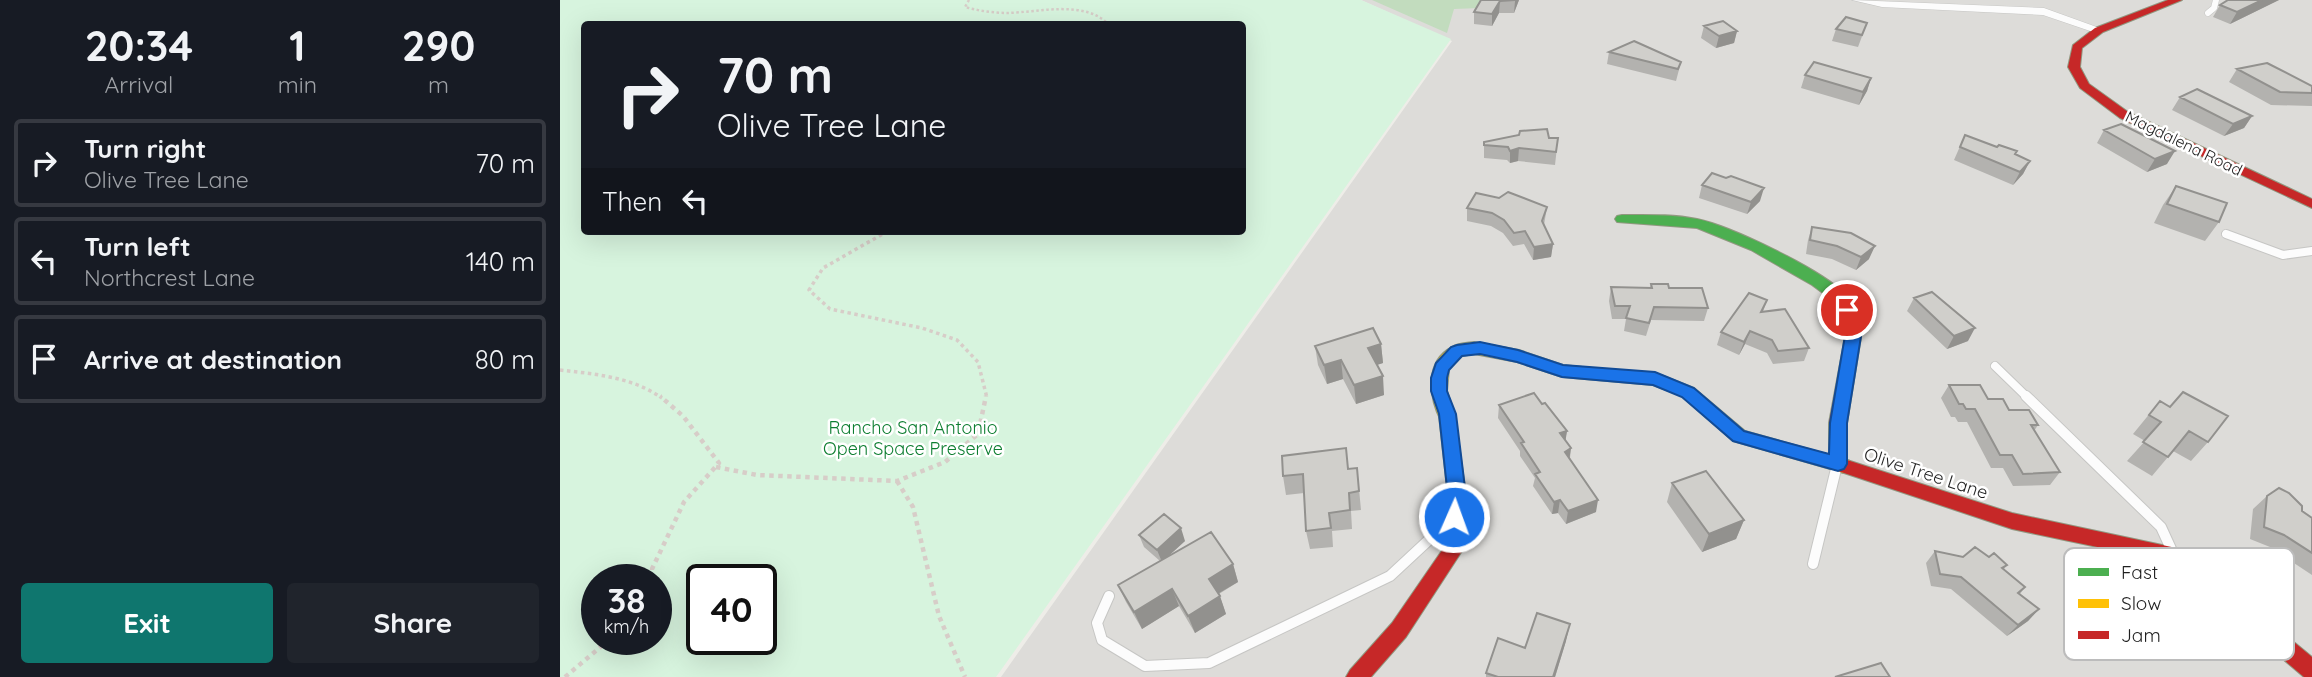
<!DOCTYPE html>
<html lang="en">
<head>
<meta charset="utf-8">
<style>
  :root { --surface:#171b24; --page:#20242c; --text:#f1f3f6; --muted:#9ea1a6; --line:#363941; --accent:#0f766e }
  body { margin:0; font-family:Quicksand,sans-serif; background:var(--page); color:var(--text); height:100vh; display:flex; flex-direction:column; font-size:26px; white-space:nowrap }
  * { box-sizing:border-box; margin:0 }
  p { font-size:23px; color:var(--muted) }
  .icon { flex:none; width:38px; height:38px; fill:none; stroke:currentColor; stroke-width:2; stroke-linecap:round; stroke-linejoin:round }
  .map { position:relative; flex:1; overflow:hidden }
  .sheet { display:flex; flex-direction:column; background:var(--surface); width:560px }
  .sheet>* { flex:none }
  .top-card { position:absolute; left:21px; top:21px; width:665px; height:214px; border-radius:7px; box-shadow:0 7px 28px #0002; background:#171b24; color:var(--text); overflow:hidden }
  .speed { position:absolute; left:21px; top:564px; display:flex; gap:14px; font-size:35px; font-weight:700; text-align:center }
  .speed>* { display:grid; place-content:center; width:91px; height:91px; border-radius:50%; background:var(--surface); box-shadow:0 7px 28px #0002; line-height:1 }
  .speed small { font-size:18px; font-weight:400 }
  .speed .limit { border:4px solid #111; border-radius:10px; background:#fff; color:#111 }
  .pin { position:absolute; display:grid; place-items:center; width:60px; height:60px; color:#fff; margin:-30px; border:4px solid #fff; border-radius:50%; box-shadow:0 2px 7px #0007 }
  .me { position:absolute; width:77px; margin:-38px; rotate:2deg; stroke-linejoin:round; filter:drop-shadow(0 0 5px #0008) }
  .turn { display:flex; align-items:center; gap:24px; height:147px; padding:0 21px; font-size:32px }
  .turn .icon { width:91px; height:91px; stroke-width:2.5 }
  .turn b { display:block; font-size:49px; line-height:60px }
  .then { display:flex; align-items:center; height:66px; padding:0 21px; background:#0003; gap:14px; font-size:26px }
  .eta { display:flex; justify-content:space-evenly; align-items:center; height:119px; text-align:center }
  .eta b { font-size:42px; font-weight:800; line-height:49px }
  .action { display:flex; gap:14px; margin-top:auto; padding:14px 21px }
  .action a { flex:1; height:80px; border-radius:7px; background:var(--accent); color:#fff; font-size:28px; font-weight:800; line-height:80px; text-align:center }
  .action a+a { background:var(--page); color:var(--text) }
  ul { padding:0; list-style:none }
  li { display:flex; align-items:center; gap:21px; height:88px; margin:0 14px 10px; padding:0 7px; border:4px solid var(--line); border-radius:7px }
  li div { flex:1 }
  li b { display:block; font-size:26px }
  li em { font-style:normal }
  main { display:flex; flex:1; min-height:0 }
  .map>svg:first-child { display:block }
  .residential { fill:#dddcd9 }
  .forest { fill:#c2dcbe }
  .park { fill:#d7f4de; fill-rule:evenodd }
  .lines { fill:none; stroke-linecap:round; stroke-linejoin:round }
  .lane-far2-casing { stroke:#c6c6c4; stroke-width:7 }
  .lane-far1-casing { stroke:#c6c6c4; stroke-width:10 }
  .lane-casing { stroke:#c6c6c4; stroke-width:12 }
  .street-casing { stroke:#c6c6c4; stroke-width:1 }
  .fast-casing { stroke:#919880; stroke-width:2 }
  .slow-casing { stroke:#919880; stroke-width:2 }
  .jam-casing { stroke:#919880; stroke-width:2 }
  .path-far2 { stroke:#d7cdc8; stroke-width:2.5; stroke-dasharray:2.5 2.5; stroke-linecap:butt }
  .path-far1 { stroke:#d7cdc8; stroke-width:3.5; stroke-dasharray:3.5 3.5; stroke-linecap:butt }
  .path { stroke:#d7cdc8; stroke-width:4.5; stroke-dasharray:4.5 4.5; stroke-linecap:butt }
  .lane-far2 { stroke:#fcfcfc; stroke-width:6 }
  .lane-far1 { stroke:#fcfcfc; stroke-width:8 }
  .lane { stroke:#fcfcfc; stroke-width:10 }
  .street { fill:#fcfcfc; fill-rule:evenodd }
  .fast { fill:#4caf50; fill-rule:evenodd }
  .slow { fill:#ffc107; fill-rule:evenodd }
  .jam { fill:#c62828; fill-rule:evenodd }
  .wall { fill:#b3b2af }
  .shaded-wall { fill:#92918e }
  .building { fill:#d0cfcb; stroke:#92918e; stroke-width:2 }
  .route { fill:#1a73e8; stroke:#114b97; stroke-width:2 }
  .labels { text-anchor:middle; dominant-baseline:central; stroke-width:5; stroke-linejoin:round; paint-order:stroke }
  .far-street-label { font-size:16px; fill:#1f1f1f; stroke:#fff }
  .park-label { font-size:18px; fill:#0d7e31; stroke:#fff }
  .street-label { font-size:18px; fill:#1f1f1f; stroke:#fff }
  .key { fill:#fff; stroke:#bcbcbc; stroke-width:2 }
  .key-label { font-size:19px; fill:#1f1f1f }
</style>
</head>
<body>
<main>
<section class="sheet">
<div class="eta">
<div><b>20:34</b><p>Arrival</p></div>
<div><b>1</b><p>min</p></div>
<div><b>290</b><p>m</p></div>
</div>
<ul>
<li><svg class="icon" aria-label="right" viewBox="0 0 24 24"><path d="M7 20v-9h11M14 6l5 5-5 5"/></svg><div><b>Turn right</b><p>Olive Tree Lane</p></div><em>70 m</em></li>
<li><svg class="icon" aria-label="left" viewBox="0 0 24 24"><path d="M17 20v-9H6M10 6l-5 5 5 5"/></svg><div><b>Turn left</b><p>Northcrest Lane</p></div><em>140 m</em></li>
<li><svg class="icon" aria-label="arrive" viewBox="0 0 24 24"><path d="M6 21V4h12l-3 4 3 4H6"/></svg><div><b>Arrive at destination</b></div><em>80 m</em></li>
</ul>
<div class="action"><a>Exit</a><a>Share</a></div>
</section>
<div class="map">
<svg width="1752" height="677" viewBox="0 0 1752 677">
  <rect width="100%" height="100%" fill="#eeede8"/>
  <path class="residential" d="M801 0H1752V677H441L892 41Z"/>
  <path class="forest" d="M812 0H930L920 8 894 9 887 33Z"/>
  <path class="park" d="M0 0H801L891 39 436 677H0ZM24 24H682V231H24ZM37 579H96V639H37ZM142 579H201V639H142Z"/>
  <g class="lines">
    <g class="lane-far2-casing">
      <path id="lane-far2" d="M1648 13 1654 8 1656 0"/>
    </g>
    <g class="lane-far1-casing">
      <path id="lane-far1" d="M1666 234 1723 255 1752 251
        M1435 366 1468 398"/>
    </g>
    <g class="lane-casing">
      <path id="lane" d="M1466 396 1601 527 1612 551
        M1253 564 1277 465
        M549 596 537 623 542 640 585 666 649 663 830 576 886 524"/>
    </g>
    <g class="street-casing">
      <path id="street" d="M1292 0 1484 8 1545 30 1539 34 1483 15 1322 7Z"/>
    </g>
    <g class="fast-casing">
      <path id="fast" d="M1062 215C1087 215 1112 214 1137 219 1171 226 1260 269 1284 293 1295 305 1302 321 1301 337L1293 343 1287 341 1283 316 1275 302 1252 285 1191 250 1137 228 1057 222 1055 219 1057 216Z"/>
    </g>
    <g class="slow-casing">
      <path id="slow" d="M914 342 959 350 1003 365 1101 375 1134 388 1185 431 1284 459 1290 461 1293 466 1290 471 1284 473 1173 441 1122 396 1093 385 1002 377 957 362 914 354 902 356 889 369 887 391 895 416 893 421H881C869 397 864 362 892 347 898 343 907 343 914 342Z"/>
    </g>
    <g class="jam-casing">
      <path id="jam" d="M1608 0H1622L1543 32 1522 48 1520 67 1529 84 1568 112 1752 199V208L1560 118 1520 88 1508 67 1513 45 1535 28Z
        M1293 331 1301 337 1287 423V460L1452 513 1621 549 1752 657V677H1744L1609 562 1452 529 1272 469 1269 464V423L1285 337Z
        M887 409 893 411 895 416 905 488 902 551 846 637 811 677H786L790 670 832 623 883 549 887 488 879 416 881 411Z"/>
    </g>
    <path class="path-far2" d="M409 0 405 7C419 11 434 13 448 13 479 12 525 0 548 24"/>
    <path class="path-far1" d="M328 231 263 268 249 290 270 309 362 328 397 340 418 362 427 398
      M0 370C35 374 72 377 102 398"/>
    <path class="path" d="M156 467 197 475 337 481 385 462 418 434 426 396
      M337 481 353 507 379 616 405 677
      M92 579V569L124 502 159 463 123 416 100 396
      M5 677 50 639"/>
    <use href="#lane-far2" class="lane-far2"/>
    <use href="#lane-far1" class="lane-far1"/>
    <use href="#lane" class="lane"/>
    <use href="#street" class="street"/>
    <use href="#fast" class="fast"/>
    <use href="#slow" class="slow"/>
    <use href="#jam" class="jam"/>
  </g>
  <path class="wall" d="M921 0H959L954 13H939L932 26 914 24V12Z
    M1668 0H1719L1670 24 1653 17 1660 5Z
    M1307 23 1298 47 1272 41 1276 29Z
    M1144 26 1177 31 1174 43 1156 48 1141 38Z
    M1049 52 1121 62 1116 81 1047 64Z
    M1677 69 1752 86V106L1711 105 1669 82Z
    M1245 75 1311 78 1307 91 1299 105 1241 88Z
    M1620 97 1692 116 1684 128 1664 136 1612 110Z
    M1544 130 1607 164 1587 172 1537 143Z
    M1405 135 1456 155 1470 161 1463 174 1453 185 1394 160Z
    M989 138H998L995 165 958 161 950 163 947 160 924 158V142Z
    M1142 185 1200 201 1187 214 1139 198Z
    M1616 186 1659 222 1645 241 1594 223 1603 205Z
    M987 207 984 225 993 244 991 257 973 260 964 244 953 246 943 233 931 226 907 221V208Z
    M1252 227 1309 259 1296 270 1272 259 1246 254 1248 240Z
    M1091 284 1109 288 1148 308 1144 321 1091 320 1086 336 1064 331 1066 319H1052L1049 301 1051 287 1090 288Z
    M1354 298 1408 341 1387 349 1347 311Z
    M1207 300 1203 312 1249 348 1244 361 1213 364 1207 353 1185 344 1179 355 1157 345 1161 332Z
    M821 344 823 363 817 365 824 395 796 404 783 379 767 384 758 365 755 346Z
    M1389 385 1428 399 1478 425 1474 431 1500 472 1490 485 1453 486 1443 468H1431L1407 422H1398L1395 417H1391L1381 398Z
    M1600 401 1648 442 1631 461 1613 451 1592 476 1567 461 1585 441 1573 434Z
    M982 404 1007 431 1005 440 1011 448 1010 458 1036 512 1006 524 998 513 992 514 973 486 975 478 960 456V451L938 418 939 405Z
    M797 468 801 510 791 511 792 529 772 531 773 547 750 549 746 531 744 493 726 495 723 476Z
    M1112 483 1184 520 1176 539 1142 552 1107 502Z
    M1707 496 1742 511 1752 518V575L1710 547 1690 539 1693 509Z
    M579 535 625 541 607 557 673 564 678 582 659 594 666 614 635 633 619 606 582 629 566 602 558 585 600 561 584 547Z
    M1375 551 1403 557H1429L1447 565 1444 569 1465 587 1460 594 1479 609 1468 621 1447 636 1391 589 1371 586 1366 563Z
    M1006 641 995 677H926V673L965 648Z"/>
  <path class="shaded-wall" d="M955 0H959L954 13 955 1Z
    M1702 0H1719L1670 24 1677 12Z
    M940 1 939 13 932 26V14Z
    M1177 31 1174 43 1156 48 1159 36Z
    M1311 78 1307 91 1299 105 1303 92Z
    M1692 116 1684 128 1664 136 1673 124Z
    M959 148 958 161 950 163V151Z
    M1615 151 1607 164 1587 172 1595 159Z
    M1470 161 1463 174 1453 185 1460 172Z
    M1204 188 1200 201 1187 214 1191 202Z
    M993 244 991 257 973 260 974 247Z
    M1315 246 1309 259 1296 270 1301 257Z
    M1415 328 1408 341 1387 349 1394 336Z
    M1190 331 1185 344 1179 355 1184 342Z
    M821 344 823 363 810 367 808 348Z
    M781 360 783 379 767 384 764 365Z
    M823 376 824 395 796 404 794 385Z
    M1007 431 1005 444 1000 433Z
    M1011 448 1009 461 1005 452Z
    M1000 500 998 513 992 514 994 502Z
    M1038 500 1036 512 1006 524 1008 511Z
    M1184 520 1176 539 1142 552 1149 534Z
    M621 528 625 541 602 562 597 550Z
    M673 564 678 582 654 596 649 579Z
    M612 589 619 606 582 629 574 612Z
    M660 596 666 614 635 633 628 616Z
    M1479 609 1468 621 1447 636 1458 625Z
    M1010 624 1006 641 995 677H993Z"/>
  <path class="building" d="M921 0H955L940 1 932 14 914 12Z
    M1668 0H1702L1677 12 1660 5Z
    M1286 17 1307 23 1302 35 1276 29Z
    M1163 21 1177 31 1159 36 1144 26Z
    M1074 41 1121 62 1118 69 1049 52Z
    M1254 62 1311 78 1303 92 1245 75Z
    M1707 63 1752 86V93L1720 92 1677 69Z
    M1637 89 1692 116 1673 124 1620 97Z
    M1561 124 1615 151 1595 159 1544 130Z
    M987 129 989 138H998L996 152 959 148 950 151 948 147 924 145V142L959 135 960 131Z
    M1405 135 1437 147 1439 145 1457 151 1455 154 1470 161 1460 172 1400 147Z
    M1152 173 1166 178 1171 176 1204 188 1191 202 1142 185Z
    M1616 186 1667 203 1659 222 1607 204Z
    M948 192 987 207 982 221 993 244 974 247 965 231 954 233 944 220 932 213 907 208 916 193 939 198Z
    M1252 227 1291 233 1315 246 1301 257 1277 246 1250 240Z
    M1091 284H1108L1109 288H1142L1148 308 1094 307 1089 323 1066 318 1070 306H1055L1051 287 1092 288Z
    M1372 292 1415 328 1394 336 1354 298Z
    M1189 293 1207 300 1201 312 1225 309 1249 348 1218 351 1212 340 1190 331 1184 342 1161 332Z
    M813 328 821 344 808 348 823 376 794 385 781 360 764 365 755 346Z
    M1389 385H1420L1428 399H1443L1449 410H1469L1478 425H1471L1500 472 1463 474 1452 455H1440L1415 409H1406L1403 404H1399Z
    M1623 392 1668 416 1648 442 1629 431 1608 457 1583 442 1601 422 1589 415 1600 401 1610 407Z
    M974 393 982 404 985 403 1007 431 1000 433 1011 448 1005 452 1038 500 1008 511 1000 500 994 502 975 474 980 472 961 443 964 442 939 405Z
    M786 448 788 469 797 468 799 491 789 493 790 510 769 513 771 528 746 531 743 474 723 476 722 456Z
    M1146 471 1184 520 1149 534 1112 483Z
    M1719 488 1729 493 1742 506V511L1752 518V553L1724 535 1704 527 1707 496Z
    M604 514 621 528 597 550 579 535Z
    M651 532 673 564 649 579 660 596 628 616 612 589 574 612 558 585Z
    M1415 547 1429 557 1434 553 1447 565 1442 568 1465 587 1458 593 1479 609 1458 625 1401 577 1380 574 1375 551 1403 557Z
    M977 613 1010 624 993 677H938L926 673 938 638 965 648Z
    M1321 663 1330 677H1275Z"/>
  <path class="route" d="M1287 305 1292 306 1303 324 1287 423V464L1284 469 1278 471 1173 441 1122 397 1093 385 1002 377 957 362 920 354 902 356 889 370 887 378V391L896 414 905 488 901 522 894 525 888 522 885 517 887 488 879 414 871 391V378L876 363 891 347 897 345 920 342 958 350 1003 365 1095 372 1134 388 1184 431 1269 454 1270 423 1287 324 1279 310Z"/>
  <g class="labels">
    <g class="far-street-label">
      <text transform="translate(1624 143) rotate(26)">Magdalena Road</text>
    </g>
    <g class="park-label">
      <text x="353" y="427">Rancho San Antonio<tspan x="353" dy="21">Open Space Preserve</tspan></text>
    </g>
    <g class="street-label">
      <text transform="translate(1366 473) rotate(18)">Olive Tree Lane</text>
    </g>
  </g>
  <rect x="1504" y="548" width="230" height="112" rx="10" class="key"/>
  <rect x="1518" y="568" width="31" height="8" fill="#4caf50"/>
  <rect x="1518" y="599" width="31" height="9" fill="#ffc107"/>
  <rect x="1518" y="631" width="31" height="8" fill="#c62828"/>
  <g class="key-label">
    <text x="1561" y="579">Fast</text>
    <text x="1561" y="610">Slow</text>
    <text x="1561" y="642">Jam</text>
  </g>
</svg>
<div class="speed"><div>38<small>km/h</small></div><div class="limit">40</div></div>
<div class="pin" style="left:1287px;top:310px;background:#d93025"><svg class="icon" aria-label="arrive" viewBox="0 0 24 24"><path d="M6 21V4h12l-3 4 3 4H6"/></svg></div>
<svg class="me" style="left:894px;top:517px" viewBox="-20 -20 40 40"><circle r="17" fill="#1a73e8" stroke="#fff" stroke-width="3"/><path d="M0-11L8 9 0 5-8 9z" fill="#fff"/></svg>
<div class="top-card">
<div class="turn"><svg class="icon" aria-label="right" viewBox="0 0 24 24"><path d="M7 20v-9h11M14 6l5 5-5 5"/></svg><div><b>70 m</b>Olive Tree Lane</div></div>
<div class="then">Then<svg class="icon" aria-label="left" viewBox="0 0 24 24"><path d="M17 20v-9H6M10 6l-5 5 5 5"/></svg></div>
</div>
</div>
</main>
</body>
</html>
